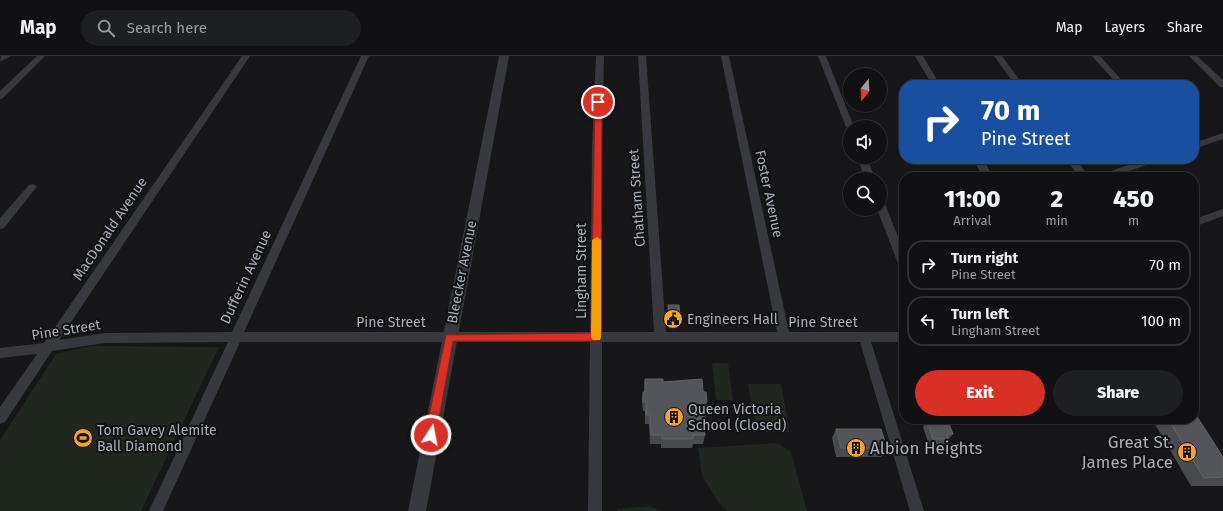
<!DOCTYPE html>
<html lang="en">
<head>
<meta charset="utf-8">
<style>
  :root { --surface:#111113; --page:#1e1f21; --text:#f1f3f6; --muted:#9c9da0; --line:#303133; --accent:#d93025 }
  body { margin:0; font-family:"Fira Sans",sans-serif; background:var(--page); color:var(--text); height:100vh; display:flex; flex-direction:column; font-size:15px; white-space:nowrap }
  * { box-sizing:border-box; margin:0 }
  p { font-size:13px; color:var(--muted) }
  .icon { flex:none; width:22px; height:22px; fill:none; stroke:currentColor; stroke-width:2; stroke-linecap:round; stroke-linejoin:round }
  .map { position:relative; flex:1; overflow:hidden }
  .panel { position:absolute; left:899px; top:116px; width:300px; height:252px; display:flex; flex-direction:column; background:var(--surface); border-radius:16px; box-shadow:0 1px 3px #0004,0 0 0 1px var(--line) }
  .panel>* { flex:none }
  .top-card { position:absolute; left:899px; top:24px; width:300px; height:84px; border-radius:16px; box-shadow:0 1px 3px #0004,0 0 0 1px var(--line); background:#1a4fa0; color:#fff; overflow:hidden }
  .needle { width:26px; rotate:198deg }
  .controls { position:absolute; left:843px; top:12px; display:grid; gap:8px }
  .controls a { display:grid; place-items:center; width:44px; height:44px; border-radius:50%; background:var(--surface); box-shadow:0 1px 3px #0004,0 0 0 1px var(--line); font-size:20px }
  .pin { position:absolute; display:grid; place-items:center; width:34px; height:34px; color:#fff; margin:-17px; border:2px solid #fff; border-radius:50%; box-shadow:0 1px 4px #0007 }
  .me { position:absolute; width:44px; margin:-22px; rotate:11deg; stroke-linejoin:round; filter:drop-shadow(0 0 3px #0008) }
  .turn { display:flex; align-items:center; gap:14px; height:84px; padding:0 16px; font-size:18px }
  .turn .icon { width:52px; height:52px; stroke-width:2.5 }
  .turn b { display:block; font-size:28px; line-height:34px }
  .eta { display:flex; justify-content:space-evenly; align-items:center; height:68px; text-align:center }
  .eta b { font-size:24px; font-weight:800; line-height:28px }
  .cta { display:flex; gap:8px; margin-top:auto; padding:8px 16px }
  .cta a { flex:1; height:46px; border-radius:24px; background:var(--accent); color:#fff; font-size:16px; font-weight:800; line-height:46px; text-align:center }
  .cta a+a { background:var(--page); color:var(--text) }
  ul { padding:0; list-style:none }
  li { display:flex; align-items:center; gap:12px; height:50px; margin:0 8px 6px; padding:0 8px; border:2px solid var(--line); border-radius:16px }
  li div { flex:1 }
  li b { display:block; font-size:15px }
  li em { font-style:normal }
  header { display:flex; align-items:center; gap:24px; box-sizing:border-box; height:56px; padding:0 20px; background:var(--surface); border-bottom:1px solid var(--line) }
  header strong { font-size:19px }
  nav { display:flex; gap:22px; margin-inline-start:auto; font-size:14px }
  .search { width:280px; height:36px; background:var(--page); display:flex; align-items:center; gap:10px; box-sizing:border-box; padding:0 14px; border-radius:22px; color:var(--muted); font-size:15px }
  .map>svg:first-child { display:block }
  .green { fill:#1f271f }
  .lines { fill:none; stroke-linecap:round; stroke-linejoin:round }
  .minor { fill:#38393e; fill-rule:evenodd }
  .tertiary { fill:#38393e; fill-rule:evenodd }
  .wall { fill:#484a4e }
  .building { fill:#53555a; stroke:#606368 }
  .route { fill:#d93025; stroke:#8d1f18 }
  .slow { fill:#f59e0b }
  .labels { text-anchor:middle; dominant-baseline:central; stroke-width:4; stroke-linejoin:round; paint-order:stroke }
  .street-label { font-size:14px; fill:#a9afb9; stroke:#121214 }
  .poi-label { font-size:14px; fill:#a9afb9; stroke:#121214; text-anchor:start }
  .near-poi-label { font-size:17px; fill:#a9afb9; stroke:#121214; text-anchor:end }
</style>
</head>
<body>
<header>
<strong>Map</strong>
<div class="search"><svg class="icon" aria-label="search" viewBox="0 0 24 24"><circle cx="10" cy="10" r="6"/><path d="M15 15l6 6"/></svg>Search here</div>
<nav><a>Map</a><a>Layers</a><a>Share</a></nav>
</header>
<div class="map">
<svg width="1223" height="455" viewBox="0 0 1223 455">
  <rect width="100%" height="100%" fill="#171719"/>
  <path class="green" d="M91 290 219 291 141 455H0V384L56 298Z
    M712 307H728L733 344H716Z
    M748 328H781L790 376H766L754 362Z
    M778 387 791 396 807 455H728L719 448 702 419 698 392Z
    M648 450 664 455H618L617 453Z"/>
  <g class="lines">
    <path class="minor" d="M1 0H11L0 6Z
      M37 0H45L3 42 0 43V35Z
      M242 0H250L59 284 105 277 232 276 361 0H369L244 276H590L592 91 596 0H604L602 91V276H654L638 0H646L666 276H777L721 0H729L789 276H904V286H871L924 455H910L860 286H602V455H588L590 286H240L163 455H149L228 286 105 287 52 295 5 366 0 368V351L37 298 0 302V292L44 287Z
      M818 0H826L854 71H850V74L846 71Z
      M915 0H923L940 29H932Z
      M994 0H1002L1023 29H1015Z
      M1092 0H1100L1126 29H1118Z
      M1189 0H1197L1223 24V31H1220Z
      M1223 77V83L1194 93V87Z
      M857 101H867L875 123H865Z
      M973 103H983L993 121H983Z
      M1066 103H1076L1089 121H1079Z
      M1146 103H1160L1158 105 1112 121H1097L1099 119Z
      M32 128 35 129 37 131 35 133 4 172 0 173V162L29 129Z
      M880 145 885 148 904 196V214L900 213 899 210 877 153H880Z
      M1223 153V160L1194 171V163Z"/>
    <path class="tertiary" d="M499 0H509L426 455H408Z"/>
  </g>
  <path class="wall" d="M668 249 680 264 679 271H669L668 256Z
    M645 323 663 326 703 336 707 346 705 354 706 359 704 368H703L705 379 703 388H693L692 392H661V388H650L649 368H645V355H643L642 346 643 336H644Z
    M1152 363H1194L1223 401V430H1191Z
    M927 365 953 378 944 389H929L923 371Z
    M836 373 887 392 881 401H836L832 382Z"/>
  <path class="building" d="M668 249H679L680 264H669Z
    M645 323H663V326L702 323 703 336H706L707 346H704L706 359H702L705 379H693V383H662V379H651L650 359H646V346H643V336H645Z
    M1194 356 1223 401V421L1204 422 1168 363H1194Z
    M927 365H948L953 378H947L948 383H933Z
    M836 373H881L887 392H841Z"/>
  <path class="route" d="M598 43 602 46 601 281 600 284 596 285H453L436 379 435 383 431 384 427 383 425 379 446 279 591 277 595 46Z"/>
  <path class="slow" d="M597 181 601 184V281L600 284H593L591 281 592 184Z"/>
  <defs>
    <g id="civic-disc" transform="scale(1)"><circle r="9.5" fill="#f6a132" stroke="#121214"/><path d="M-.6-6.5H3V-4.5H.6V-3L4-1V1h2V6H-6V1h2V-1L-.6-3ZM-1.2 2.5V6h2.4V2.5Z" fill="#111"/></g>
    <g id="building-disc" transform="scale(1)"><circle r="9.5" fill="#f6a132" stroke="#121214"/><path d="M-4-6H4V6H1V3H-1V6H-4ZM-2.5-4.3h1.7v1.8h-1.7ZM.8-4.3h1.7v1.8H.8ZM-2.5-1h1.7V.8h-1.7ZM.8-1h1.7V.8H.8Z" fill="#111"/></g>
    <g id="stadium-disc" transform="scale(1)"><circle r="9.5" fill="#f6a132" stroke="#121214"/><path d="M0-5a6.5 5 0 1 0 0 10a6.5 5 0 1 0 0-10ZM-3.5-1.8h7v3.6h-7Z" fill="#111"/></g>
  </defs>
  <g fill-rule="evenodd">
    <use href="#civic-disc" x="673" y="263"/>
    <use href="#building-disc" x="674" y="361"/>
    <use href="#stadium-disc" x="83" y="382"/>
    <use href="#building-disc" x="856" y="392"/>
    <use href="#building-disc" x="1187" y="396"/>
  </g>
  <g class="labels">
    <g class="street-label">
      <text transform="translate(769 138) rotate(78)">Foster Avenue</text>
      <text transform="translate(637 142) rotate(-94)">Chatham Street</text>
      <text transform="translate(110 173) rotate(-56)">MacDonald Avenue</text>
      <text transform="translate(581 215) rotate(-90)">Lingham Street</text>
      <text transform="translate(462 216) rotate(-79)">Bleecker Avenue</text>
      <text transform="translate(246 221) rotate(-65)">Dufferin Avenue</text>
      <text x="391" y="266">Pine Street</text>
      <text x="823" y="266">Pine Street</text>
      <text transform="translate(66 274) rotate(-9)">Pine Street</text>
    </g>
    <g class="poi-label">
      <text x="687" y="263">Engineers Hall</text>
      <text x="688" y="353">Queen Victoria<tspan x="688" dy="16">School (Closed)</tspan></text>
      <text x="97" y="374">Tom Gavey Alemite<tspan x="97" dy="16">Ball Diamond</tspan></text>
    </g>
    <g class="near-poi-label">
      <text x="1173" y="386">Great St.<tspan x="1173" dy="20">James Place</tspan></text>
      <text x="870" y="392" text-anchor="start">Albion Heights</text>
    </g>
  </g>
</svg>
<div class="controls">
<a><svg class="needle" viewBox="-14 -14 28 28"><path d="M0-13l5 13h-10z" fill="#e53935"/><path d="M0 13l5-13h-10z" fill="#9c9da0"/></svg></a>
<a><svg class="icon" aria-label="sound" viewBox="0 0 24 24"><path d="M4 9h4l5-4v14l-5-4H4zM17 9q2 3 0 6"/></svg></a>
<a><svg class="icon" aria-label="search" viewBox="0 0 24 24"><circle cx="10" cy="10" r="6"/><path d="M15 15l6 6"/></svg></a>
</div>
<div class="pin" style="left:598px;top:46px;background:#d93025"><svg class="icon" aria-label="arrive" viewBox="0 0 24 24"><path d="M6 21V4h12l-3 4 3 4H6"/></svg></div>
<svg class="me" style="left:431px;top:379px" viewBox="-20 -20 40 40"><circle r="17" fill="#d93025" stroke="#fff" stroke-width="3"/><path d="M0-11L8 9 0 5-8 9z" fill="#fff"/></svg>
<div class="top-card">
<div class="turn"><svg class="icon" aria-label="right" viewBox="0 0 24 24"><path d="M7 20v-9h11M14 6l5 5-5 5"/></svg><div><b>70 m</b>Pine Street</div></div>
</div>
<section class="panel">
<div class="eta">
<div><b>11:00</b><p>Arrival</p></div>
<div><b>2</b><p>min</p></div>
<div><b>450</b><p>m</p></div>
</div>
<ul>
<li><svg class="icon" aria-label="right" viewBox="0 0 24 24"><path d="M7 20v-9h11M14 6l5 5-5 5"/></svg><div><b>Turn right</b><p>Pine Street</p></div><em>70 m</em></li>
<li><svg class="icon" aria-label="left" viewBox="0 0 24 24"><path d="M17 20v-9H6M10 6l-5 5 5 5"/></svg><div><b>Turn left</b><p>Lingham Street</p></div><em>100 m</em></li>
</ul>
<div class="cta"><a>Exit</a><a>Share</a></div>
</section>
</div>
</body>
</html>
